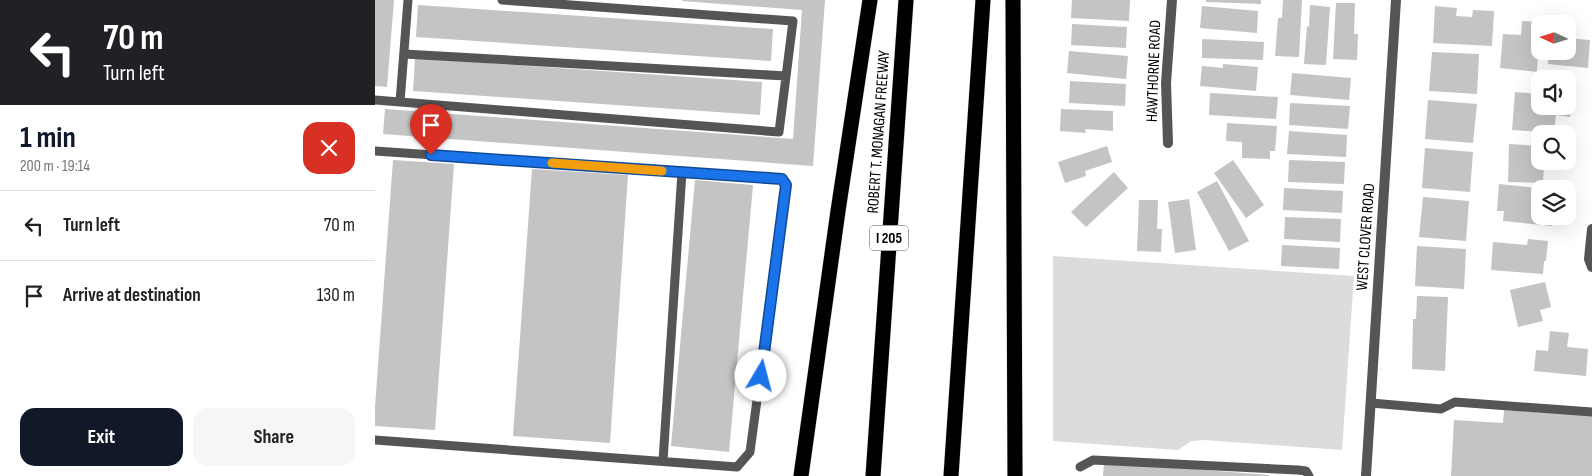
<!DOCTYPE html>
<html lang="en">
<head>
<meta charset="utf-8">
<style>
  :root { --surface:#fff; --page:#f6f6f6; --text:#222; --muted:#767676; --line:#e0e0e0; --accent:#111827 }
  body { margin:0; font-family:"Sofia Sans Condensed",sans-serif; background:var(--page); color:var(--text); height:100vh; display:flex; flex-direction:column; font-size:19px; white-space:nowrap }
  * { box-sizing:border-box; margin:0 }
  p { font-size:16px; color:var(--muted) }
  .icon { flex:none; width:28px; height:28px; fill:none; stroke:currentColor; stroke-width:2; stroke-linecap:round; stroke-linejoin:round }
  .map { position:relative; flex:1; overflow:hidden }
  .drawer { display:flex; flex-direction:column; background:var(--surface); width:375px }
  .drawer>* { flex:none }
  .hud { background:#202124; color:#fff; overflow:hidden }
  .needle { width:32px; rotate:274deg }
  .tools { position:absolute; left:1156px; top:15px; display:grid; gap:10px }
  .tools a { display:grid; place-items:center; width:45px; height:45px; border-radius:10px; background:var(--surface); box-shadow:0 5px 20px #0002; font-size:25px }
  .pin { position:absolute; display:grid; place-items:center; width:42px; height:42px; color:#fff; margin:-51px -21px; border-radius:50% 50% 50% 0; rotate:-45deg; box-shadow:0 0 5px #0007 }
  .pin .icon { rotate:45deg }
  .me { position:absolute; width:55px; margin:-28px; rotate:8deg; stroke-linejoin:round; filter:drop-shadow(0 0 4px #0008) }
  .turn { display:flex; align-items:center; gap:18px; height:105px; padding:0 20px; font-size:22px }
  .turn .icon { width:65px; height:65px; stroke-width:2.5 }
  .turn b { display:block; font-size:35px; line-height:42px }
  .round { display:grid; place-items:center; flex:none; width:52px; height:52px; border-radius:15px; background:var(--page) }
  .overview { display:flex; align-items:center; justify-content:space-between; height:85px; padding:0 20px }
  h1 { font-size:30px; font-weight:700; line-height:38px; color:var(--accent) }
  .primary-button { display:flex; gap:10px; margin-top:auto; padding:10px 20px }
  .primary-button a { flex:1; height:58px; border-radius:15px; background:var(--accent); color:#fff; font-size:20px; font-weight:700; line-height:58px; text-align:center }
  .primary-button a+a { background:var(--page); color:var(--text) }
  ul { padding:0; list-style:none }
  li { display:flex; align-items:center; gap:15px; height:70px; padding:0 20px; border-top:1px solid var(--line) }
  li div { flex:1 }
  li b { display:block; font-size:19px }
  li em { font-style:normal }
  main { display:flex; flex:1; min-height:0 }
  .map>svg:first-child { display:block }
  .green { fill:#dcdcdc }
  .building { fill:#c4c4c4 }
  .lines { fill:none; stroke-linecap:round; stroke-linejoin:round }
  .motorway-casing { stroke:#dbdbdb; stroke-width:16 }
  .service { stroke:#555; stroke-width:9 }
  .minor { stroke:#555; stroke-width:10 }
  .tertiary { stroke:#555; stroke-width:10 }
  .motorway { stroke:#000; stroke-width:15 }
  .route-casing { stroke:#114b97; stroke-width:12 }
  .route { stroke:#1a73e8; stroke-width:9 }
  .slow { stroke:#f59e0b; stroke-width:9 }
  .labels { text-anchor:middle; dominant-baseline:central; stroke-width:4.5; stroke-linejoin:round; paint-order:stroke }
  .shield { fill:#fff; stroke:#4c4c4c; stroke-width:1 }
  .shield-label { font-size:15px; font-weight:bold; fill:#000 }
  .street-label { font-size:16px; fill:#000; stroke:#fff }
</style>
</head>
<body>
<main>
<section class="drawer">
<div class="hud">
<div class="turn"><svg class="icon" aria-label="left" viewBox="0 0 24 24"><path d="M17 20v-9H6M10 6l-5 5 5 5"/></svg><div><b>70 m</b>Turn left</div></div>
</div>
<div class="overview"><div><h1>1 min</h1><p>200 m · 19:14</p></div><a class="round" style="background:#d93025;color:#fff"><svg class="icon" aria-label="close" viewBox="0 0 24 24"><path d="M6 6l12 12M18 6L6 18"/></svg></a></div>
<ul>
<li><svg class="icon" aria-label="left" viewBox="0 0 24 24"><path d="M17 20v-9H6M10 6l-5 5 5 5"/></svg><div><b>Turn left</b></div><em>70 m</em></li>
<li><svg class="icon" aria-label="arrive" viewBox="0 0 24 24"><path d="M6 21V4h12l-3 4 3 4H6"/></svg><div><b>Arrive at destination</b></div><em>130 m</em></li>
</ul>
<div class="primary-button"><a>Exit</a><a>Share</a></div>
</section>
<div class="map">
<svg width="1217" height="476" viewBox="0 0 1217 476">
  <rect width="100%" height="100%" fill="#fff"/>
  <path class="green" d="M678 256 979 276 967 450 829 440 816 441 803 450 678 441Z"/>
  <path class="building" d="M0 0H19L12 87 0 86Z
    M307 0H450L438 166 8 134 10 109 418 139 427 10 307 1Z
    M697 0H755L754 21 696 18Z
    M831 0H886V4L831 2Z
    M908 0H927L924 57 900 56 903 18H907Z
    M961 3H980L979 34H983L982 60 958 59Z
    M43 5 398 29 396 61 41 37Z
    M935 5 955 7 951 65 929 64 932 26 934 27Z
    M827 6 883 11 882 33 825 28Z
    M1060 6 1082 8 1081 16 1097 17 1098 10 1119 11 1117 46 1058 43Z
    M1147 21 1165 22 1162 72 1125 68 1128 34 1146 35Z
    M697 24 752 27 751 48 696 45Z
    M1192 38 1215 40 1213 68 1173 64 1174 51H1192Z
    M827 39 889 42 888 60 827 58Z
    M694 51 753 56 751 79 692 73Z
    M1057 52 1104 54 1102 94 1054 91Z
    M40 58 387 82 385 115 38 91Z
    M848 64 883 67 881 91 825 86 827 66 848 68Z
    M917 73 976 78 974 100 915 95Z
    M695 81 751 84 750 106 694 103Z
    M1140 92 1165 94V106H1192V96L1196 97 1195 117 1181 115 1179 133 1137 130Z
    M835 93 903 97 901 119 834 115Z
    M1053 100 1102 104 1098 143 1050 139Z
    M915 103 975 106 973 129 914 125Z
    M686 109 738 111V131L710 129 711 133 685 131Z
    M852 123 902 126 900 151H895V159L867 158V142L851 141Z
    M914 131 972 135 971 157 912 154Z
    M1134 144 1165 146V161H1183V167L1169 166 1168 183 1133 182Z
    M732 146 737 162 710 171 711 176 690 183 683 162Z
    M1050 148 1098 152 1095 192 1047 188Z
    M18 160 79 164 60 430 0 426V407Z
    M858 160 889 205 871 218 839 173Z
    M914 160 970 162 969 184 913 182Z
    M157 169 253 175 235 443 138 436Z
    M739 172 753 188 711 227 696 212Z
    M320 180 378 185 354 452 296 446Z
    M842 181 874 241 854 251 822 192Z
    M1124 184 1165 188V216H1178L1177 226 1128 221 1129 211H1122Z
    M909 188 968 191 967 213 908 210Z
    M1048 197 1094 201 1091 241 1044 237Z
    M814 199 821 250 800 253 793 202Z
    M764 200H783L782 229H787L786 252 762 251Z
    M910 217 966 219 965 242 909 239Z
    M1153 239 1173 241 1171 261H1169L1168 274 1116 270 1118 242 1152 245Z
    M907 245 965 248 964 269 906 266Z
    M1042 246 1091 249 1089 289 1040 286Z
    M1170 282 1176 307 1165 310 1168 321 1143 327 1135 290Z
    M1042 296 1073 297 1070 371 1037 369 1038 319H1041Z
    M1175 331 1194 333 1192 347 1213 349 1211 376 1159 371 1161 350 1173 351Z
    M1129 410 1217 416V476H1076L1079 420 1128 423Z
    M729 462 894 475V476H728Z"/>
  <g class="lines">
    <g class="motorway-casing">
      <path id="motorway" d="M638 0 640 476
        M426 476 463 211 495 0
        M498 476 531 0
        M576 476 608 0"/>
    </g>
    <path class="service" d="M29 54 411 76
      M0 100 404 132 418 21 127 0
      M25 102 33 0
      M0 151 407 179 411 185 375 452 362 467 0 440
      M996 403 1066 409 1080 402 1217 412
      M288 461 307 172
      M705 467 718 460 923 470 931 471 934 476"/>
    <path class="minor" d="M793 143 791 83 797 0
      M1217 229 1214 259 1217 267"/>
    <path class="tertiary" d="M991 476 1021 0"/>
    <use href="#motorway" class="motorway"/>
  </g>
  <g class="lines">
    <g class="route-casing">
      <path id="route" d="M56 155 407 179 411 185 386 376"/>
    </g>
    <use href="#route" class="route"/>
    <path class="slow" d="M177 163 287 171"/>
  </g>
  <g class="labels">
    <rect class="shield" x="495" y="225.5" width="38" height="25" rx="4"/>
    <g class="shield-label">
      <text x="514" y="238">I 205</text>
    </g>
    <g class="street-label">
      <text transform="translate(779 71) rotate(-88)">HAWTHORNE ROAD</text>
      <text transform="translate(504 132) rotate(-86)">ROBERT T. MONAGAN FREEWAY</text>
      <text transform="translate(991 237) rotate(-86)">WEST CLOVER ROAD</text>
    </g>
  </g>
</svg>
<div class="tools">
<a><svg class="needle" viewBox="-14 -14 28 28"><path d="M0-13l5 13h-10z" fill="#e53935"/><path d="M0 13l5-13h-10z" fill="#767676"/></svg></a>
<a><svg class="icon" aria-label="sound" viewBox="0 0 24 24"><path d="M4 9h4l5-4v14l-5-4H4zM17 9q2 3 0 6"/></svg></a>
<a><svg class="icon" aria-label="search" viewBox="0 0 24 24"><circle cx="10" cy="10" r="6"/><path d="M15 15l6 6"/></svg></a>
<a><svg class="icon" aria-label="layers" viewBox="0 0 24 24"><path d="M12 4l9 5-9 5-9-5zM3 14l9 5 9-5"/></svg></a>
</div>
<div class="pin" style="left:56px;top:155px;background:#d93025"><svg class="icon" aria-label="arrive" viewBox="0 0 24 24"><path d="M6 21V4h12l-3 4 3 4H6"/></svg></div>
<svg class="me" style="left:386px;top:376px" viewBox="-20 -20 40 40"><circle r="19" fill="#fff"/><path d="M0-13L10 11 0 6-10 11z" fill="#1a73e8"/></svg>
</div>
</main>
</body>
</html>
